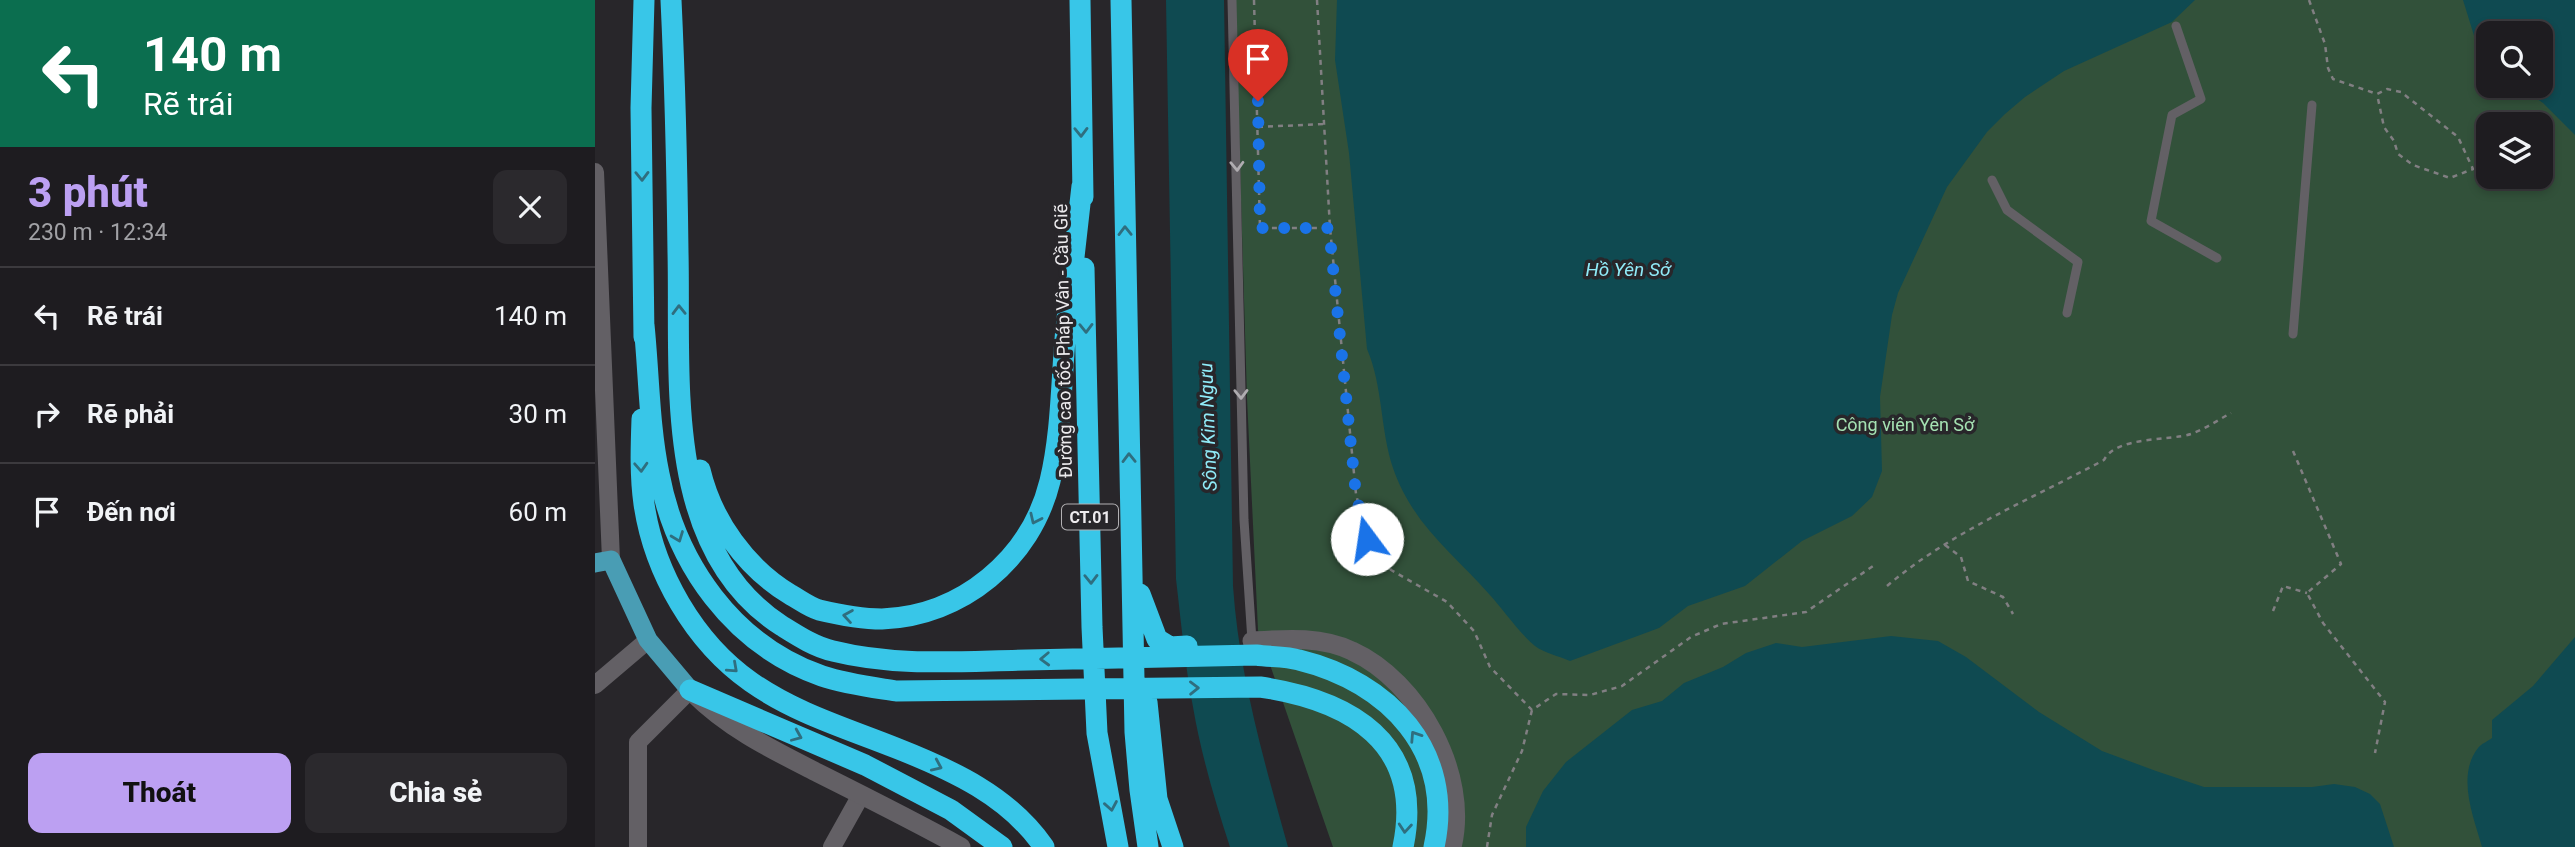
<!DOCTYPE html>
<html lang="vi">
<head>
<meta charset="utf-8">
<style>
  :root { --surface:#1e1c20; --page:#2b292d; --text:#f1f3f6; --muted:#a1a1a5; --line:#3c3a3e; --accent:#bca0f2 }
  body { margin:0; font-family:Roboto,sans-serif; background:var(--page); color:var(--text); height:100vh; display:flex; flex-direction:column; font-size:26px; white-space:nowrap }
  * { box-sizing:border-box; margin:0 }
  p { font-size:23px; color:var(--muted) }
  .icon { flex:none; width:38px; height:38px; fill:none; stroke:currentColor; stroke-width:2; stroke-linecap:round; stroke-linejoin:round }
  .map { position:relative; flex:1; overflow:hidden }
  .panel { display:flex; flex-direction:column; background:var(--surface); width:595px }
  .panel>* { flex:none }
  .hud { background:#0b6e4f; color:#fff; overflow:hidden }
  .controls { position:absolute; left:1881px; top:21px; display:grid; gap:14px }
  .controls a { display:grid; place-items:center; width:77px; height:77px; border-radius:14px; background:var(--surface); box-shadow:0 4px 10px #0003,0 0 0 2px var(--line); font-size:35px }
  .pin { position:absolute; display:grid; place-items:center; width:60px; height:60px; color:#fff; margin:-72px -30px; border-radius:50% 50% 50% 0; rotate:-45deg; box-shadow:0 0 7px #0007 }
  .pin .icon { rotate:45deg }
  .me { position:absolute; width:77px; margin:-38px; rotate:346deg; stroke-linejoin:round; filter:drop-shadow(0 0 5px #0008) }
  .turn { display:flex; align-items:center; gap:24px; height:147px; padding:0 28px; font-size:32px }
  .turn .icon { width:91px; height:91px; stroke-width:2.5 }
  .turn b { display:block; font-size:49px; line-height:60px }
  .round { display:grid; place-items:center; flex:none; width:74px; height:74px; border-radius:14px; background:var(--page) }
  .overview { display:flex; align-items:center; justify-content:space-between; height:119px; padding:0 28px }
  h1 { font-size:42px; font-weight:800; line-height:52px; color:var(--accent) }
  .action { display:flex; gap:14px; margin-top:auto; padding:14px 28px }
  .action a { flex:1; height:80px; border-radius:14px; background:var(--accent); color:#111; font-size:28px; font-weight:800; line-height:80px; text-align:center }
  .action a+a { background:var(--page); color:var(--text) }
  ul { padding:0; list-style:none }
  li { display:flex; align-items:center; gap:21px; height:98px; padding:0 28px; border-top:2px solid var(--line) }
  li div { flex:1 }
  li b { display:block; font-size:26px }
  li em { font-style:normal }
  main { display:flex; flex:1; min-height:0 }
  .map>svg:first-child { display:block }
  .green { fill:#32513a; fill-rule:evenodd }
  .water { fill:#0f4a51 }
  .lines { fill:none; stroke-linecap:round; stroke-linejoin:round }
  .path { stroke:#817f82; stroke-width:2.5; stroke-dasharray:5 5; stroke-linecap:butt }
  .service { stroke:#636065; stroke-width:9 }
  .minor { stroke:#636065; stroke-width:18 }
  .tertiary { stroke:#636065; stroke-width:19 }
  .primary { stroke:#499db4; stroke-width:19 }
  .motorway { stroke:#38c6e8; stroke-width:21 }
  .oneway { stroke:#2f6e7f }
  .oneway2 { stroke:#afacb0 }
  .route { stroke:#1a73e8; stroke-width:12; stroke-dasharray:0 21.6 }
  .labels { text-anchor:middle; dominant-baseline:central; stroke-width:7; stroke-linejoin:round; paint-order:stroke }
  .shield { fill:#28262a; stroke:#b2b0b3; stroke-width:2 }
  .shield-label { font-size:16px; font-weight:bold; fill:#edebee }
  .street-label { font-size:18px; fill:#edebee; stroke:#28262a }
  .park-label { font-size:18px; fill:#a5e2b3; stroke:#28262a }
  .water-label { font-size:19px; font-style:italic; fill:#90ebf8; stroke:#28262a }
</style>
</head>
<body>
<main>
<section class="panel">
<div class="hud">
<div class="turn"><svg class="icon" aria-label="left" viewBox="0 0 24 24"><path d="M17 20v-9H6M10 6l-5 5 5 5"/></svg><div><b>140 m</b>Rẽ trái</div></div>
</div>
<div class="overview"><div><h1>3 phút</h1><p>230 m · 12:34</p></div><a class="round"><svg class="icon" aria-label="close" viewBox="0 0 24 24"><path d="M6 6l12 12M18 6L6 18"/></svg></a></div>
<ul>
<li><svg class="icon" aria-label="left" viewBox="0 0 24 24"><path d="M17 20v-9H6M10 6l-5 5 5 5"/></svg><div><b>Rẽ trái</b></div><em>140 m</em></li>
<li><svg class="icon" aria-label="right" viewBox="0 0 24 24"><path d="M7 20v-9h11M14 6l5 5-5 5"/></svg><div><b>Rẽ phải</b></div><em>30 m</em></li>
<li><svg class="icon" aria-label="arrive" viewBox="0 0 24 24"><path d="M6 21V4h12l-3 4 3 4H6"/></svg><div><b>Đến nơi</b></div><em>60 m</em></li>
</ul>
<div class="action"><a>Thoát</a><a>Chia sẻ</a></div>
</section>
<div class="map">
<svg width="1980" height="847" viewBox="0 0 1980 847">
  <rect width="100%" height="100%" fill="#28262a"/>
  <path class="green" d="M640 0H1980V847H738L663 630 652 398ZM1894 33H1946V86H1894ZM1894 124H1946V177H1894Z"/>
  <path class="water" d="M571 0H629L638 586C644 675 669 761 693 847H635C620 801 606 754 598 707 590 665 586 622 581 579Z
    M742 0H1600L1577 22 1469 71 1430 97 1410 114 1392 132 1352 187 1303 293 1297 315 1285 397 1287 471 1277 497 1257 516 1207 541 1150 586 1093 606 1064 628 975 661C964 656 949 653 940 646 926 635 907 608 894 594 856 551 818 525 798 468 785 429 788 386 772 349L754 153 740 60Z
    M1868 0H1980V135L1948 103 1922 86H1946V33H1894L1893 60 1881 42Z
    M1296 636 1343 641 1371 657 1444 712 1507 751 1561 771 1609 787H1717L1739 784 1760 787 1775 794 1785 804 1799 847H931V827L948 791 971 762 1037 710 1067 701 1089 683 1128 667 1151 653 1181 643 1207 647Z
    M1980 637V847H1887C1879 818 1861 776 1883 748 1886 744 1893 741 1897 738V720L1938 686Z"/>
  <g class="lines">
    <path class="path" d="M659 0 665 228H735
      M722 0 735 228 761 494 772 539 796 570 852 602 879 631 895 667 937 710 961 694 995 695 1027 686 1096 637 1126 624 1211 612 1278 566
      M1714 0 1730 44 1733 68 1738 79 1782 94 1792 89 1806 92 1863 137 1878 169 1855 178 1818 165 1803 154 1799 141 1789 127 1782 94
      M663 127 729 124
      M1698 451 1746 564 1712 593 1728 623 1790 702 1780 753
      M1350 545 1366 557 1373 581 1408 597 1418 614
      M1292 586C1354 533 1436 499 1509 460 1521 436 1574 441 1596 434 1610 429 1623 420 1636 413
      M1678 611 1688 586 1712 593
      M892 847 897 815 927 751 937 710"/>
    <path class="service" d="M637 0 649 520 657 641
      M1581 26 1606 99 1577 115 1556 221 1622 258
      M1397 180 1412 210 1483 262 1472 313
      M1698 334 1717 105"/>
    <path class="minor" d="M0 172 16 560
      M0 685 53 640
      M43 847V742L95 690
      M237 847 266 795"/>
    <path class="tertiary" d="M657 641C690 639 726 636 757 651 823 681 875 774 857 847
      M98 693C134 729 178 750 223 773 271 797 319 821 366 847"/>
    <path class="primary" d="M0 563 16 560 53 640 95 690"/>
    <path class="motorway" d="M49 0 46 108 49 337
      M76 0C80 84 82 168 83 252 86 376 66 549 187 626 203 636 220 647 238 651 302 667 367 661 432 660 509 658 585 656 661 655 675 657 691 656 704 660 794 682 860 751 839 847
      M485 0 488 197
      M526 0 540 732 545 790 553 847
      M489 268 497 627 502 733 523 847
      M49 325C54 374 54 426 64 474 81 564 138 645 227 676 251 684 276 687 301 691L665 687C754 700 830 742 808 847
      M47 419C46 447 45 476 49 504 59 572 99 642 156 682 200 713 251 728 301 748 357 770 414 796 449 847
      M105 470C117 521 151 568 196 595 205 600 214 607 224 610 245 615 265 619 287 619 367 616 436 559 455 481 467 431 466 379 471 328 476 281 482 233 487 186
      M545 594 562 639 575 647 592 646
      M95 690 270 765 356 810 407 847
      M552 702 562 799 578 847"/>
  </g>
  <defs><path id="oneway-chevron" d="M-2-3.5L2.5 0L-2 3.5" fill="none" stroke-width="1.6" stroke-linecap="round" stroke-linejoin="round" transform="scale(1.75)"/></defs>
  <g class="oneway">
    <use href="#oneway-chevron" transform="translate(486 132) rotate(89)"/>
    <use href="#oneway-chevron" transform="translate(47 176) rotate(89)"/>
    <use href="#oneway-chevron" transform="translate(530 231) rotate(-91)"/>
    <use href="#oneway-chevron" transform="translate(84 310) rotate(-91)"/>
    <use href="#oneway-chevron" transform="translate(491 328) rotate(89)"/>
    <use href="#oneway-chevron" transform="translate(534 458) rotate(-91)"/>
    <use href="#oneway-chevron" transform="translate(46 467) rotate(87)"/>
    <use href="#oneway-chevron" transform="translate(440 519) rotate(115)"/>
    <use href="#oneway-chevron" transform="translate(83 537) rotate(69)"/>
    <use href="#oneway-chevron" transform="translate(496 579) rotate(89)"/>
    <use href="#oneway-chevron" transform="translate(253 616) rotate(-171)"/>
    <use href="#oneway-chevron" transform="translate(450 659) rotate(178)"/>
    <use href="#oneway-chevron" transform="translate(138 668) rotate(42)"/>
    <use href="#oneway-chevron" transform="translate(599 688) rotate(-1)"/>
    <use href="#oneway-chevron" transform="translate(202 736) rotate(23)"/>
    <use href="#oneway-chevron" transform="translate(820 736) rotate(-123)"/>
    <use href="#oneway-chevron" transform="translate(342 766) rotate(24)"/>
    <use href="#oneway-chevron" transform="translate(516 806) rotate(80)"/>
    <use href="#oneway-chevron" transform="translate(810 828) rotate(95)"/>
  </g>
  <g class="oneway2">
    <use href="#oneway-chevron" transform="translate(642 166) rotate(88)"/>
    <use href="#oneway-chevron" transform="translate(646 394) rotate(89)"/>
  </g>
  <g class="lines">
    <path class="route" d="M663 101 665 228H734L761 495 772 539"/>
  </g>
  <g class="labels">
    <rect class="shield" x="467" y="504.5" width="56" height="25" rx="5"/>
    <g class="shield-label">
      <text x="495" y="517">CT.01</text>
    </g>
    <g class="street-label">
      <text transform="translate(468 341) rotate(-91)">Đường cao tốc Pháp Vân - Cầu Giẽ</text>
    </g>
    <g class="park-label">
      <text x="1310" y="424">Công viên Yên Sở</text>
    </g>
    <g class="water-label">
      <text x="1033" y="269">Hồ Yên Sở</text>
      <text transform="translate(613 427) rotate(-92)">Sông Kim Ngưu</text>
    </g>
  </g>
</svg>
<div class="controls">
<a><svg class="icon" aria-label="search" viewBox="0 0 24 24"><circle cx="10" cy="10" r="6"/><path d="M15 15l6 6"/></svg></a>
<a><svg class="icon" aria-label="layers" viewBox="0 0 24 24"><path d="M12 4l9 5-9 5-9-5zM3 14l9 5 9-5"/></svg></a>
</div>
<div class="pin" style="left:663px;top:101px;background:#d93025"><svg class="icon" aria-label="arrive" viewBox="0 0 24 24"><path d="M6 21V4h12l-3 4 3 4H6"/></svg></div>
<svg class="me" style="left:772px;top:539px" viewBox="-20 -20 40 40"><circle r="19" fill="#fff"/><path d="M0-13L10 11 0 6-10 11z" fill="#1a73e8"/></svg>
</div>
</main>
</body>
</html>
